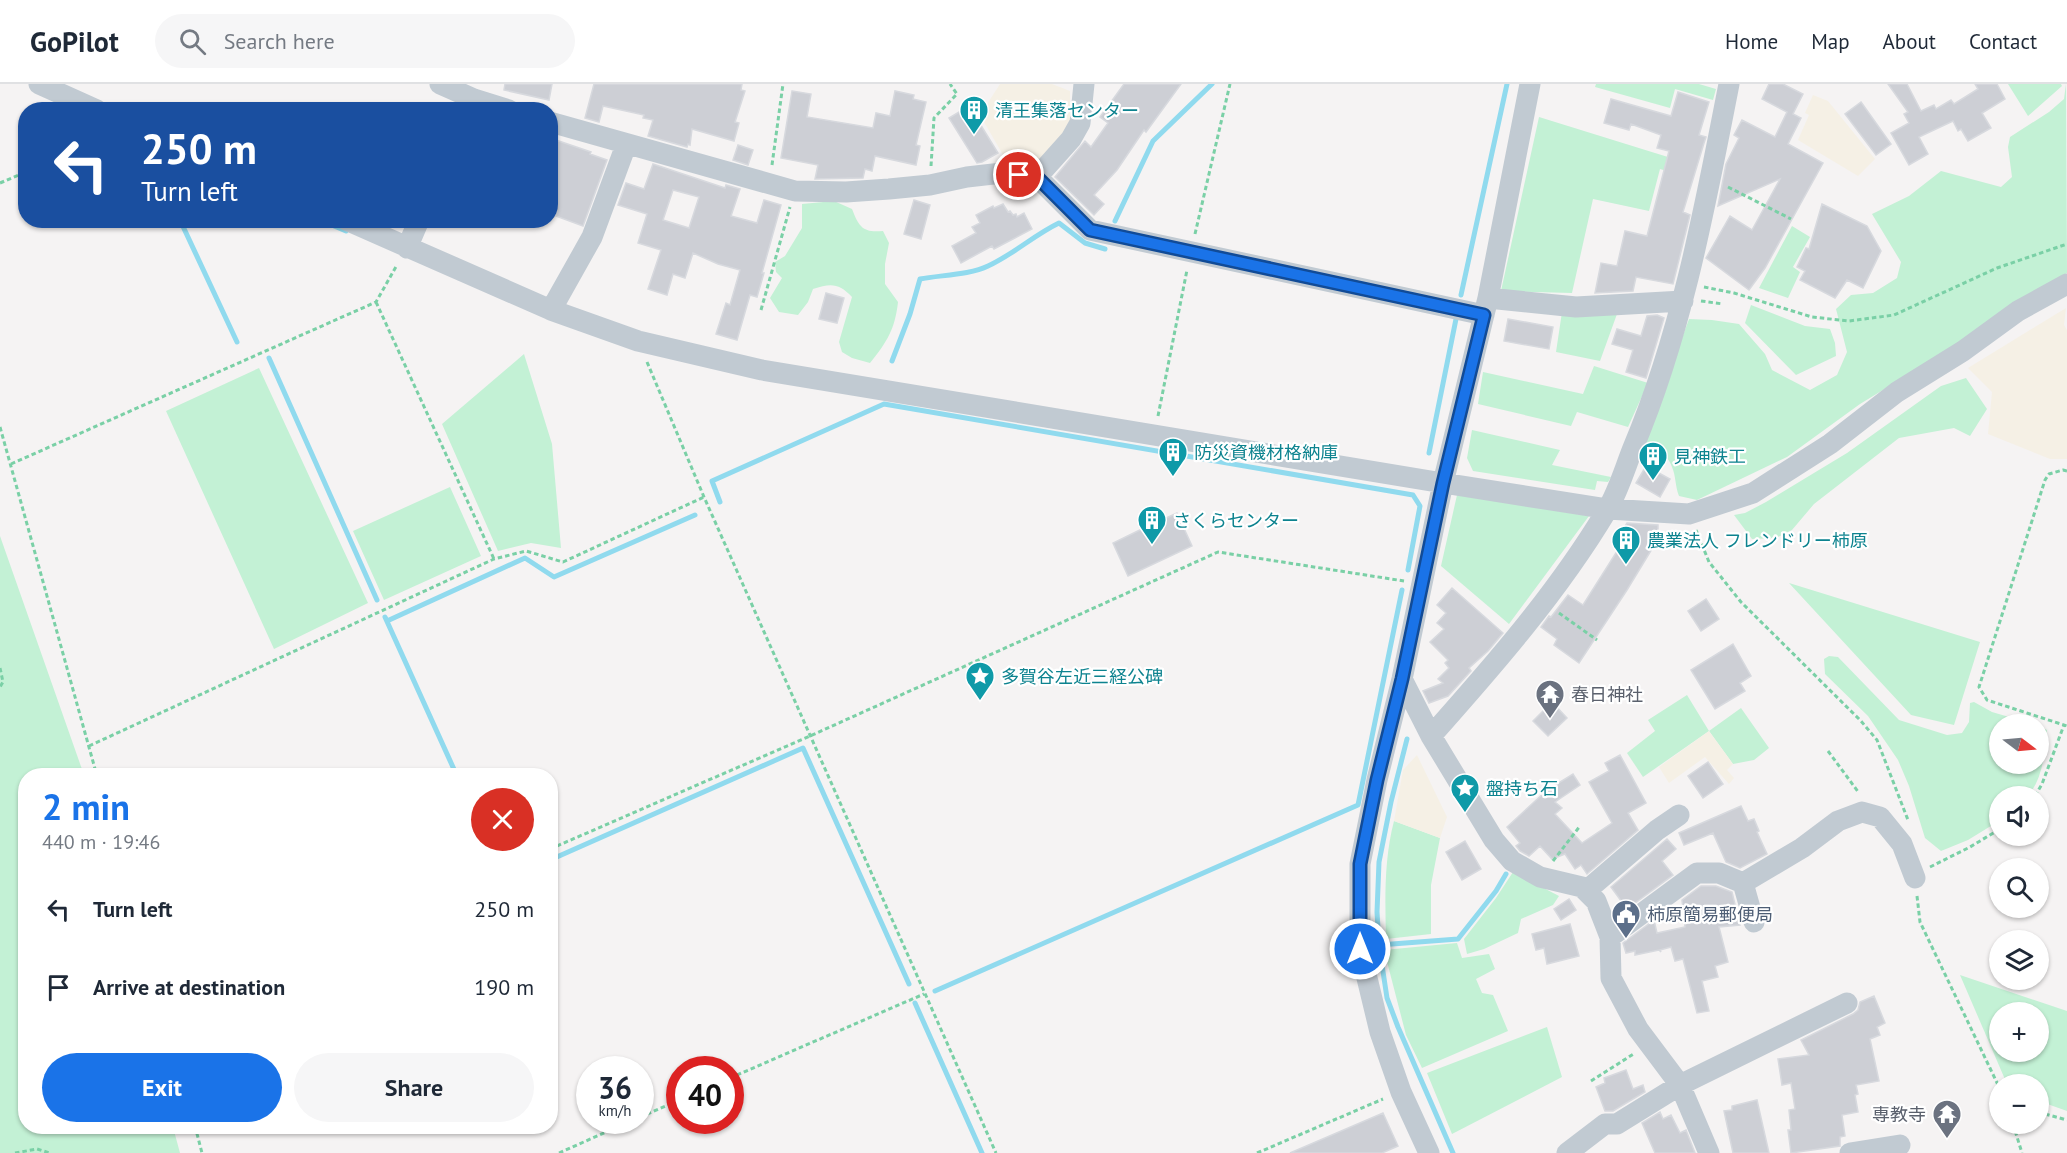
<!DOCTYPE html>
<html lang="en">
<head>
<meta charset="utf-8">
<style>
  :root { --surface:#fff; --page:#f6f6f7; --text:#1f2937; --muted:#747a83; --line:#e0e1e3; --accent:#1a73e8 }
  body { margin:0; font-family:"PT Sans","Noto Sans JP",sans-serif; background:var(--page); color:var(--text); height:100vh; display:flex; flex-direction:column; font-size:22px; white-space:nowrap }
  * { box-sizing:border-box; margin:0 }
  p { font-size:20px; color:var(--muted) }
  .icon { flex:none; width:33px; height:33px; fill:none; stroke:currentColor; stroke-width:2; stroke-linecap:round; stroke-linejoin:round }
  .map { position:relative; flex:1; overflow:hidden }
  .drawer { position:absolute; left:18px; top:684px; width:540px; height:366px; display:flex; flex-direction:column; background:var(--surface); border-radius:24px; box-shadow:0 2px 4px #0004 }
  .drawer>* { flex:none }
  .banner { position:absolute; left:18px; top:18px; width:540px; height:126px; border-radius:24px; box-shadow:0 2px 4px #0004; background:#1a4fa0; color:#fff; overflow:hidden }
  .needle { width:39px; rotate:106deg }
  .fabs { position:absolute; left:1989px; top:630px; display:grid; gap:12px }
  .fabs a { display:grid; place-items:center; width:60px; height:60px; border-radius:50%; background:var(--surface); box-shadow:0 2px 4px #0004; font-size:30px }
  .speed { position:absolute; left:576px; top:972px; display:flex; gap:12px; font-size:30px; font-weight:700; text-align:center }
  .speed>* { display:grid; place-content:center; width:78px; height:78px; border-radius:50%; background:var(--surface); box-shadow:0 2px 4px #0004; line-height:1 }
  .speed small { font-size:15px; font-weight:400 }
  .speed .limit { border:9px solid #d22; background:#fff; color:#111 }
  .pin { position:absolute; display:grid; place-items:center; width:51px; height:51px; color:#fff; margin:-26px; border:3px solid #fff; border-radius:50%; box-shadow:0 2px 6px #0007 }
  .me { position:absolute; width:66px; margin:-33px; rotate:0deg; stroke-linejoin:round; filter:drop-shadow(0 0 4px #0008) }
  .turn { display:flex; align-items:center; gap:21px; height:126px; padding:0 24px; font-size:27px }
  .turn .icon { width:78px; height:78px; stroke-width:2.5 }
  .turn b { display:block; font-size:42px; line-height:51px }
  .round { display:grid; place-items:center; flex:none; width:63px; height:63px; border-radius:32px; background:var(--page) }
  .overview { display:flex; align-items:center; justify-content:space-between; height:102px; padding:0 24px }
  h1 { font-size:36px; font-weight:700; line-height:45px; color:var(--accent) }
  .button { display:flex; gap:12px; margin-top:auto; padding:12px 24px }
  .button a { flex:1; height:69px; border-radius:36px; background:var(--accent); color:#fff; font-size:24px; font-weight:700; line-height:69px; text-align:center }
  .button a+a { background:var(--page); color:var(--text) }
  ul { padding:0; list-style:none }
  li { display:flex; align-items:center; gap:18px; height:78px; padding:0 24px }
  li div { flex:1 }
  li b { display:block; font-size:22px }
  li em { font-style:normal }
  header { display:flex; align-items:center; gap:36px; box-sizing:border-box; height:84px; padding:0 30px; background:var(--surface); border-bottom:2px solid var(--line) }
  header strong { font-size:28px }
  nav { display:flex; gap:33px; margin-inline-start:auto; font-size:21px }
  .search { width:420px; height:54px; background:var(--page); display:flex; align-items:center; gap:15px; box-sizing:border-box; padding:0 21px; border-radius:33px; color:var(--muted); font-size:22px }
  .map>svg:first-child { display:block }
  .green { fill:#c3f1d5; fill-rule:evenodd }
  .sand { fill:#f5f0e5 }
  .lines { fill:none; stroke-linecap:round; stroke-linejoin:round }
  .stream { stroke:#90daee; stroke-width:5 }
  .building { fill:#cdcfd5; stroke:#d7d9de; stroke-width:1.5; fill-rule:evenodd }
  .path { stroke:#7ad0a6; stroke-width:3; stroke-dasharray:4.5 3; stroke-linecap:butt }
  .minor { stroke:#c1cad2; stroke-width:21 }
  .route-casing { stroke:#114b97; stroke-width:15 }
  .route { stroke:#1a73e8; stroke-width:10 }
  .labels { text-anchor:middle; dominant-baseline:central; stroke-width:4.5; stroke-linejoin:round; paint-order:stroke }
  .culture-label { font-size:18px; fill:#0d838f; stroke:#fff; text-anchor:start }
  .worship-label { font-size:18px; fill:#5b616d; stroke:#fff; text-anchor:start }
  .service-label { font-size:18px; fill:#4e5e75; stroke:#fff; text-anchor:start }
</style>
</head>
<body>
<header>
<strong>GoPilot</strong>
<div class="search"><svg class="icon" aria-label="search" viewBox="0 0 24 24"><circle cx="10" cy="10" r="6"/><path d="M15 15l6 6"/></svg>Search here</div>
<nav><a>Home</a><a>Map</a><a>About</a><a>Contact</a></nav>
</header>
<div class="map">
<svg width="2067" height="1069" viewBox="0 0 2067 1069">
  <rect width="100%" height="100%" fill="#f5f3f3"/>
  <path class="green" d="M1596 0H1699L1716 5 1713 16 1675 5 1670 24 1595 3Z
    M2008 0H2061L2062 2 2028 32Z
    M2066 0 2067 189 1978 248 1860 320 1787 373 1697 416 1679 412C1675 402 1676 392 1672 383 1668 370 1654 363 1644 357L1689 235 1712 236 1739 240 1765 270 1772 286 1810 306 1837 291 1847 268 1836 225 1851 211 1873 209 1897 194 1901 178 1872 130 1909 112 1941 87 2001 103 2012 93 2008 63 2010 53 2049 28 2064 15Z
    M1539 33 1684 78 1680 91 1660 85 1649 127 1593 115 1572 209 1501 207Z
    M834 117 852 125C859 143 863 149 883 147L889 159 885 180V200L898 218C895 245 887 258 870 279L852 274 842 268 839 258 852 213C839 199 831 199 813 205L808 218 798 231 779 228 770 214 782 194 776 188 775 178 785 172 802 144V120Z
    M1792 142 1810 153 1793 183 1800 188 1788 214 1759 204Z
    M1751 221 1805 242 1830 245 1835 259 1836 272 1796 291 1745 239Z
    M1562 228 1617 230 1600 277 1556 268Z
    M524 270 552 360 561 464 531 459 498 467 442 340Z
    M1594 282 1648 299 1628 343 1577 328 1571 342 1478 320 1483 288 1583 310Z
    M259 284 368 519 274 565 166 327Z
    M1966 294 1987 325 1970 352 1954 344 1899 354 1814 420 1792 446 1776 454 1752 455 1734 431 1745 429 1766 418 1847 369 1941 302Z
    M1472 346 1560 366 1552 381 1611 393 1608 398 1597 397 1595 406 1473 387 1467 374Z
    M450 403 481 472 384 516 353 447Z
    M1457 411 1589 432 1509 540 1441 482Z
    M0 452 84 691 26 692V1042L173 1043 180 1069H0Z
    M1789 499 1980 558 1954 641 1911 631Z
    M1829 572 1838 573 1899 636 1947 651 1962 649 1969 638 1970 619 1974 618 1992 628 2033 640H2000V680H2038L2039 642 2047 646C2045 668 2043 694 2028 712H2000L1999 737 1968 756 1941 767 1925 754 1909 702 1898 676 1868 632 1825 590 1824 575Z
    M1687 611 1709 647 1741 624 1769 664 1754 676 1733 680 1709 647 1643 693 1627 669 1655 647 1648 636Z
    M1394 737 1440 754 1431 801V850L1386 855C1385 816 1384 775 1394 737Z
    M1513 788 1559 812 1553 821 1521 835 1518 849 1484 865 1467 870 1464 855 1496 814Z
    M1457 859 1462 874 1489 870 1495 885 1476 895 1482 909 1493 911 1508 947 1422 984 1406 951 1384 866Z
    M1960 891 2067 927V1027L2039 1017 2038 1000H2007ZM2000 928H2038V968H2000Z
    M1547 943 1562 993 1452 1050 1427 989Z"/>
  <path class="sand" d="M1000 0H1052L1070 7V42L1038 81 1010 83 980 31Z
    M1813 11 1828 17 1875 75 1858 92 1798 56 1809 31 1805 29Z
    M2066 224 2064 241 2067 246V375H2050L1988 350 1992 308 1968 284Z
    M1709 647 1733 680 1727 686 1734 694 1729 700 1705 673 1669 699 1659 683Z
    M1417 671 1447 733 1440 754 1394 737 1403 686Z"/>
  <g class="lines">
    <path class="stream" d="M180 136 237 258
      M320 136 346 147
      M1115 137 1153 57 1212 0
      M1461 211 1507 0
      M269 274 377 516
      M892 277 910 230 920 195C940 191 970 191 988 182 1014 170 1034 151 1059 139L1085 159 1105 165
      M1429 369 1456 235
      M720 418 712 397 884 320 1413 411 1420 422 1408 486
      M385 533 457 692
      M387 537 525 474 554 493 695 431
      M1407 655 1391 718 1379 778 1377 828 1379 861 1387 914 1398 943 1453 1069
      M550 776 803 664 909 900
      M1379 861 1458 855 1496 807 1506 790
      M935 907 1358 721 1402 506
      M915 919 982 1069"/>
  </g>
  <path class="building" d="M505 0H552L549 16 504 6Z
    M594 0H742L741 6 745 7 735 38 739 39 734 57 692 45 690 61 688 60 687 63 648 52 653 36 643 34 644 31 603 22 599 38 585 34Z
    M1124 0H1181L1146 48 1144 46 1117 86 1094 111 1104 120 1094 131 1055 93 1085 57 1091 63 1108 39 1100 33Z
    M1769 0H1783L1803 10 1793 30 1801 34 1788 60 1823 79 1765 184 1749 206 1706 174 1730 132 1752 146 1780 95 1718 122 1726 80 1739 54 1734 51 1742 36 1775 53 1787 28 1762 15Z
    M1888 0H1907L1921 27 1934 21 1936 25 1951 16 1954 20 1978 5 1975 0H1997L2005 15 1982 29 1991 44 1968 57 1961 45 1958 47 1953 37 1919 53 1928 70 1909 81 1891 49 1909 39 1904 30 1908 28Z
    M792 7 811 10 807 33 873 44 876 29 890 32 895 7 914 11 913 15 926 18 916 61 920 62 916 81 875 72 872 87 865 85 863 94 815 95 818 81 781 74Z
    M1678 8 1709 18 1699 51 1706 53 1704 59 1683 128 1690 131 1673 200 1636 193 1633 207 1595 209 1601 179 1617 182 1625 147 1647 152 1669 67 1657 64 1661 51 1631 40 1629 46 1604 39 1611 15 1671 32Z
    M1861 18 1891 60 1876 71 1845 30Z
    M969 22 998 69 982 78 977 79 949 34Z
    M550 54 591 68 590 70 607 76 583 142 556 132 557 128 550 126Z
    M738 61 753 66 748 81 733 76Z
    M653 80 725 104 726 101 740 105 731 132 757 139 764 116 781 121 762 189H764L757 213 750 211 737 256 716 250 726 219 730 221 740 186 718 180 693 169 685 194 673 190 667 211 648 205 661 166 638 159 647 130 618 121 626 99 644 105ZM673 106 699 113 689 144 663 136Z
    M914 116 930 121 921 155 904 150Z
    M1003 120 1008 128 1010 127 1013 131 1016 130 1017 133 1024 129 1032 145 994 165 992 162 961 179 952 162 976 149 972 143 980 139 976 131 993 122 994 124Z
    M1822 120 1867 142 1881 167 1863 204 1847 196 1835 214 1800 196 1805 187 1797 183 1806 164 1809 165Z
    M826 209 844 214 837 239 819 235Z
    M1657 231 1664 234 1646 294 1626 288 1633 266 1612 260 1617 245 1641 252 1647 232Z
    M1508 235 1553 243 1549 265 1504 257Z
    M1646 382 1670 395 1660 413 1636 399Z
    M1177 429 1192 462 1128 492 1113 459 1148 442 1147 439 1162 432 1164 435Z
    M1627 439 1658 441V455L1627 506 1579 579 1554 561 1557 555 1541 543 1549 532 1551 533 1568 511 1583 521 1621 461 1616 458Z
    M1452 504 1503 549 1488 567 1469 584 1471 587 1448 612 1429 619 1423 607 1443 599 1438 595 1449 584 1445 579 1448 576 1430 558 1444 545 1437 539 1446 529 1437 521Z
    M1706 515 1719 535 1701 547 1688 527Z
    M1733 560 1751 592 1740 599 1745 607 1715 625 1691 586Z
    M1552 618 1567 634 1548 652 1533 637Z
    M1620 671 1646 719 1628 729 1638 746 1587 790 1581 781 1575 785 1565 770 1552 775 1540 762 1529 772 1520 767 1516 762 1520 759 1507 743 1547 706 1573 690 1580 701 1555 718 1562 724 1555 730 1582 759 1612 739 1589 698 1609 687 1605 679Z
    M1708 678 1723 700 1703 714 1688 692Z
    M1741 722 1748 737 1754 735 1759 747 1757 748 1767 770 1740 784 1726 778 1713 749 1684 761 1679 749Z
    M1667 755 1676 765 1662 777 1673 791 1627 825 1611 803Z
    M1465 757 1481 785 1462 796 1446 768Z
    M1701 802H1716L1732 808 1740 841 1719 843 1728 878 1715 882 1718 893 1702 897 1709 927 1697 929 1683 875 1675 877 1671 863 1660 866 1661 868 1659 866 1635 871V867L1626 869 1623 859 1654 836 1657 849 1685 843 1682 816Z
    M1569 815 1576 826 1561 836 1554 825Z
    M1570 840 1579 872 1547 880 1544 864 1536 866 1532 850Z
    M1874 912 1885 939 1877 943 1880 951 1870 955 1879 997 1856 1001 1858 1010 1855 1011 1858 1028 1842 1031 1845 1052 1840 1053V1062L1791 1069 1788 1046H1791L1789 1026 1795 1025 1791 999 1782 1001 1778 975 1809 971 1801 956 1853 930 1858 926 1860 918Z
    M1626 986 1633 1005 1643 1001 1645 1008 1613 1027H1605L1596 1003 1605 999 1604 994Z
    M1757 1016 1769 1069H1733L1724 1027 1732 1026V1022Z
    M1660 1028 1663 1035 1671 1031 1680 1049 1686 1046 1695 1069H1655L1642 1039Z
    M1383 1029 1398 1062 1382 1069H1290Z"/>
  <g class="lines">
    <path class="path" d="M772 81 783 0
      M931 82 934 34 957 10 950 0
      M0 99 26 88
      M1728 103 1791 135
      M1195 150 1230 0
      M1704 203 1734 209 1812 233 1849 237 1894 231 1997 184 2067 160
      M1701 217 1723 220
      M376 218 494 475
      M761 226 790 123
      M647 278 704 413 996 1069
      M1158 332 1187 186
      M0 343 97 692
      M11 380 376 218 397 181
      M2067 387 2063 386 2049 390 2045 396 1979 603 1987 616 2067 642
      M1696 446 1709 478 1741 518 1861 637 1877 656 1908 736
      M1559 529 1597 556
      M0 584 3 598 0 603
      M89 662 494 475 526 467 563 478 704 413
      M1828 667 1859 709
      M2035 712 2042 700 2064 641
      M550 765 810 652 1218 468 1404 497
      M1553 777 1580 742
      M1930 783 1970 763 2000 745
      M1917 812 1920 838 2000 1005
      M730 994 924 910
      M1591 997 1635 969
      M2038 1028 2067 1036
      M640 1033 680 1016
      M2013 1040 2022 1069
      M195 1042 202 1069
      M15 1069 37 1065 50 1069
      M559 1069 633 1036
      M1257 1069 1383 1015"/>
    <path class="minor" d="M39 0 97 26
      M440 0 474 15 509 26
      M550 38 795 107 846 108 889 105 930 101 967 93 1002 89 1037 93 1090 146 1484 231
      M1037 93 1071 55 1080 39 1084 0
      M346 136 551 226 638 257 762 286 1443 399 1608 425 1689 430 1753 409 1830 360 1897 308 1963 267 2018 227 2067 200
      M407 164 419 136
      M1488 214 1576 223 1683 217
      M551 226 592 153 626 61
      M1402 595 1431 652 1494 756 1512 777 1540 793 1582 803 1596 817 1610 853 1611 894 1638 945 1680 1001 1709 1069
      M1431 652C1494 581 1558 508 1607 426 1618 408 1625 384 1633 364 1682 248 1705 123 1729 0
      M1743 799 1802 764 1838 737 1862 728 1880 733 1902 760 1915 794
      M1586 807 1657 746 1679 731
      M1610 853 1697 789H1719L1743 799 1754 838
      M1429 1069 1401 1008 1380 948 1360 865V780L1377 696 1402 595 1443 399 1488 214 1530 0
      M1567 1069 1605 1040H1617L1680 1001 1847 919
      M1850 1069 1900 1061"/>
  </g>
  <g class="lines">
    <g class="route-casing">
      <path id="route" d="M1019 91 1037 93 1090 146 1484 231 1443 399 1402 595 1377 696 1360 780V865"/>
    </g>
    <use href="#route" class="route"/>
  </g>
  <defs>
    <g id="building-pin" transform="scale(1.5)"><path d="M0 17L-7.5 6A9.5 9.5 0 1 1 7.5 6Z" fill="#0f9aa8" stroke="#fff"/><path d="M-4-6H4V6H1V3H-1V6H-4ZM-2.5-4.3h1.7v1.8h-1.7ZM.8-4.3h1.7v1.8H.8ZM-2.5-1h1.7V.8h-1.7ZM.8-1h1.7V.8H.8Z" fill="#fff"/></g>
    <g id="sight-pin" transform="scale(1.5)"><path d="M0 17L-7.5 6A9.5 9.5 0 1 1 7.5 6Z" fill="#0f9aa8" stroke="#fff"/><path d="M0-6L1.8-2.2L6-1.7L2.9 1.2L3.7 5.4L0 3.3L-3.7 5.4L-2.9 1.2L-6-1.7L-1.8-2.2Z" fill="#fff"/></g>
    <g id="temple-pin" transform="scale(1.5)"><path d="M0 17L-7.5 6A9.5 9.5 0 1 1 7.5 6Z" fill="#6b7280" stroke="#fff"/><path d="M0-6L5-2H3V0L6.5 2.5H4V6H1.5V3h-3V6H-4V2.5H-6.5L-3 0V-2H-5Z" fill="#fff"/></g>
    <g id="civic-pin" transform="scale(1.5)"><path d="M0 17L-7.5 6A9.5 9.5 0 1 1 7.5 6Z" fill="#5c6f8a" stroke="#fff"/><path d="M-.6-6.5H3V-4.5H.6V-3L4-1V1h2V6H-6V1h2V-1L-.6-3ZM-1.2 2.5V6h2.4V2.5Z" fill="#fff"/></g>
  </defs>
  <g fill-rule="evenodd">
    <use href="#building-pin" x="974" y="26"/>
    <use href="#building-pin" x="1173" y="368"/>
    <use href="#building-pin" x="1653" y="372"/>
    <use href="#building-pin" x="1152" y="436"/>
    <use href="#building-pin" x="1626" y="456"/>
    <use href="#sight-pin" x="980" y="592"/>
    <use href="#temple-pin" x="1550" y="610"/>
    <use href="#sight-pin" x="1465" y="704"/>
    <use href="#civic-pin" x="1626" y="830"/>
    <use href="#temple-pin" x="1947" y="1030"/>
  </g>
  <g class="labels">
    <g class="culture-label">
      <text x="995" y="26">清王集落センター</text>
      <text x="1194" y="368">防災資機材格納庫</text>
      <text x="1674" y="372">見神鉄工</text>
      <text x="1173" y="436">さくらセンター</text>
      <text x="1647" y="456">農業法人 フレンドリー柿原</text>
      <text x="1001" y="592">多賀谷左近三経公碑</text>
      <text x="1486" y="704">盤持ち石</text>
    </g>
    <g class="worship-label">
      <text x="1571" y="610">春日神社</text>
      <text x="1926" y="1030" text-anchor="end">専教寺</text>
    </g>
    <g class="service-label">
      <text x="1647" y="830">柿原簡易郵便局</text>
    </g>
  </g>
</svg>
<div class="fabs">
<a><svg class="needle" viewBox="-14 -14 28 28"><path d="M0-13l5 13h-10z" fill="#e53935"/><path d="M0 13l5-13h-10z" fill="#747a83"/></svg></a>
<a><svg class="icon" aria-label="sound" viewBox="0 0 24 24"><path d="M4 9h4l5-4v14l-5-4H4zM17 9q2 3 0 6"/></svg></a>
<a><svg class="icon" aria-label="search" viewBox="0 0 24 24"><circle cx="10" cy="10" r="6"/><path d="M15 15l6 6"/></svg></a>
<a><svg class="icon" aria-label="layers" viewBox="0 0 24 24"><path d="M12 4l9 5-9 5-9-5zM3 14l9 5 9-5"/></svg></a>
<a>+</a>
<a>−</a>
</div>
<div class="speed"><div>36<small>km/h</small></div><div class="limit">40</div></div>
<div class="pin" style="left:1019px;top:91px;background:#d93025"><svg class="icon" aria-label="arrive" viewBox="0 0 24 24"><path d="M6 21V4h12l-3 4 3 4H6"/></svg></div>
<svg class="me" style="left:1360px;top:865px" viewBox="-20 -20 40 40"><circle r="17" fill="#1a73e8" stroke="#fff" stroke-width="3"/><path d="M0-11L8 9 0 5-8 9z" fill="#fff"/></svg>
<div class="banner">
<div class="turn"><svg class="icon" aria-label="left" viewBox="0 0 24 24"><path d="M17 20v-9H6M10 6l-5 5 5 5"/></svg><div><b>250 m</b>Turn left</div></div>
</div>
<section class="drawer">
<div class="overview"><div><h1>2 min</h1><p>440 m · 19:46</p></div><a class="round" style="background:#d93025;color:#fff"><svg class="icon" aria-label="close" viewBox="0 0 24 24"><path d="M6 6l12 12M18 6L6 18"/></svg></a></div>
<ul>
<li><svg class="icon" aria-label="left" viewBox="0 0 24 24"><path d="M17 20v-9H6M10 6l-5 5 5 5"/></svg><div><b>Turn left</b></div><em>250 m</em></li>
<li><svg class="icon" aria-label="arrive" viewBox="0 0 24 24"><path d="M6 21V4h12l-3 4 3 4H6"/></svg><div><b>Arrive at destination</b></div><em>190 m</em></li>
</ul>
<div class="button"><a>Exit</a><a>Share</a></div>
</section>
</div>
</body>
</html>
